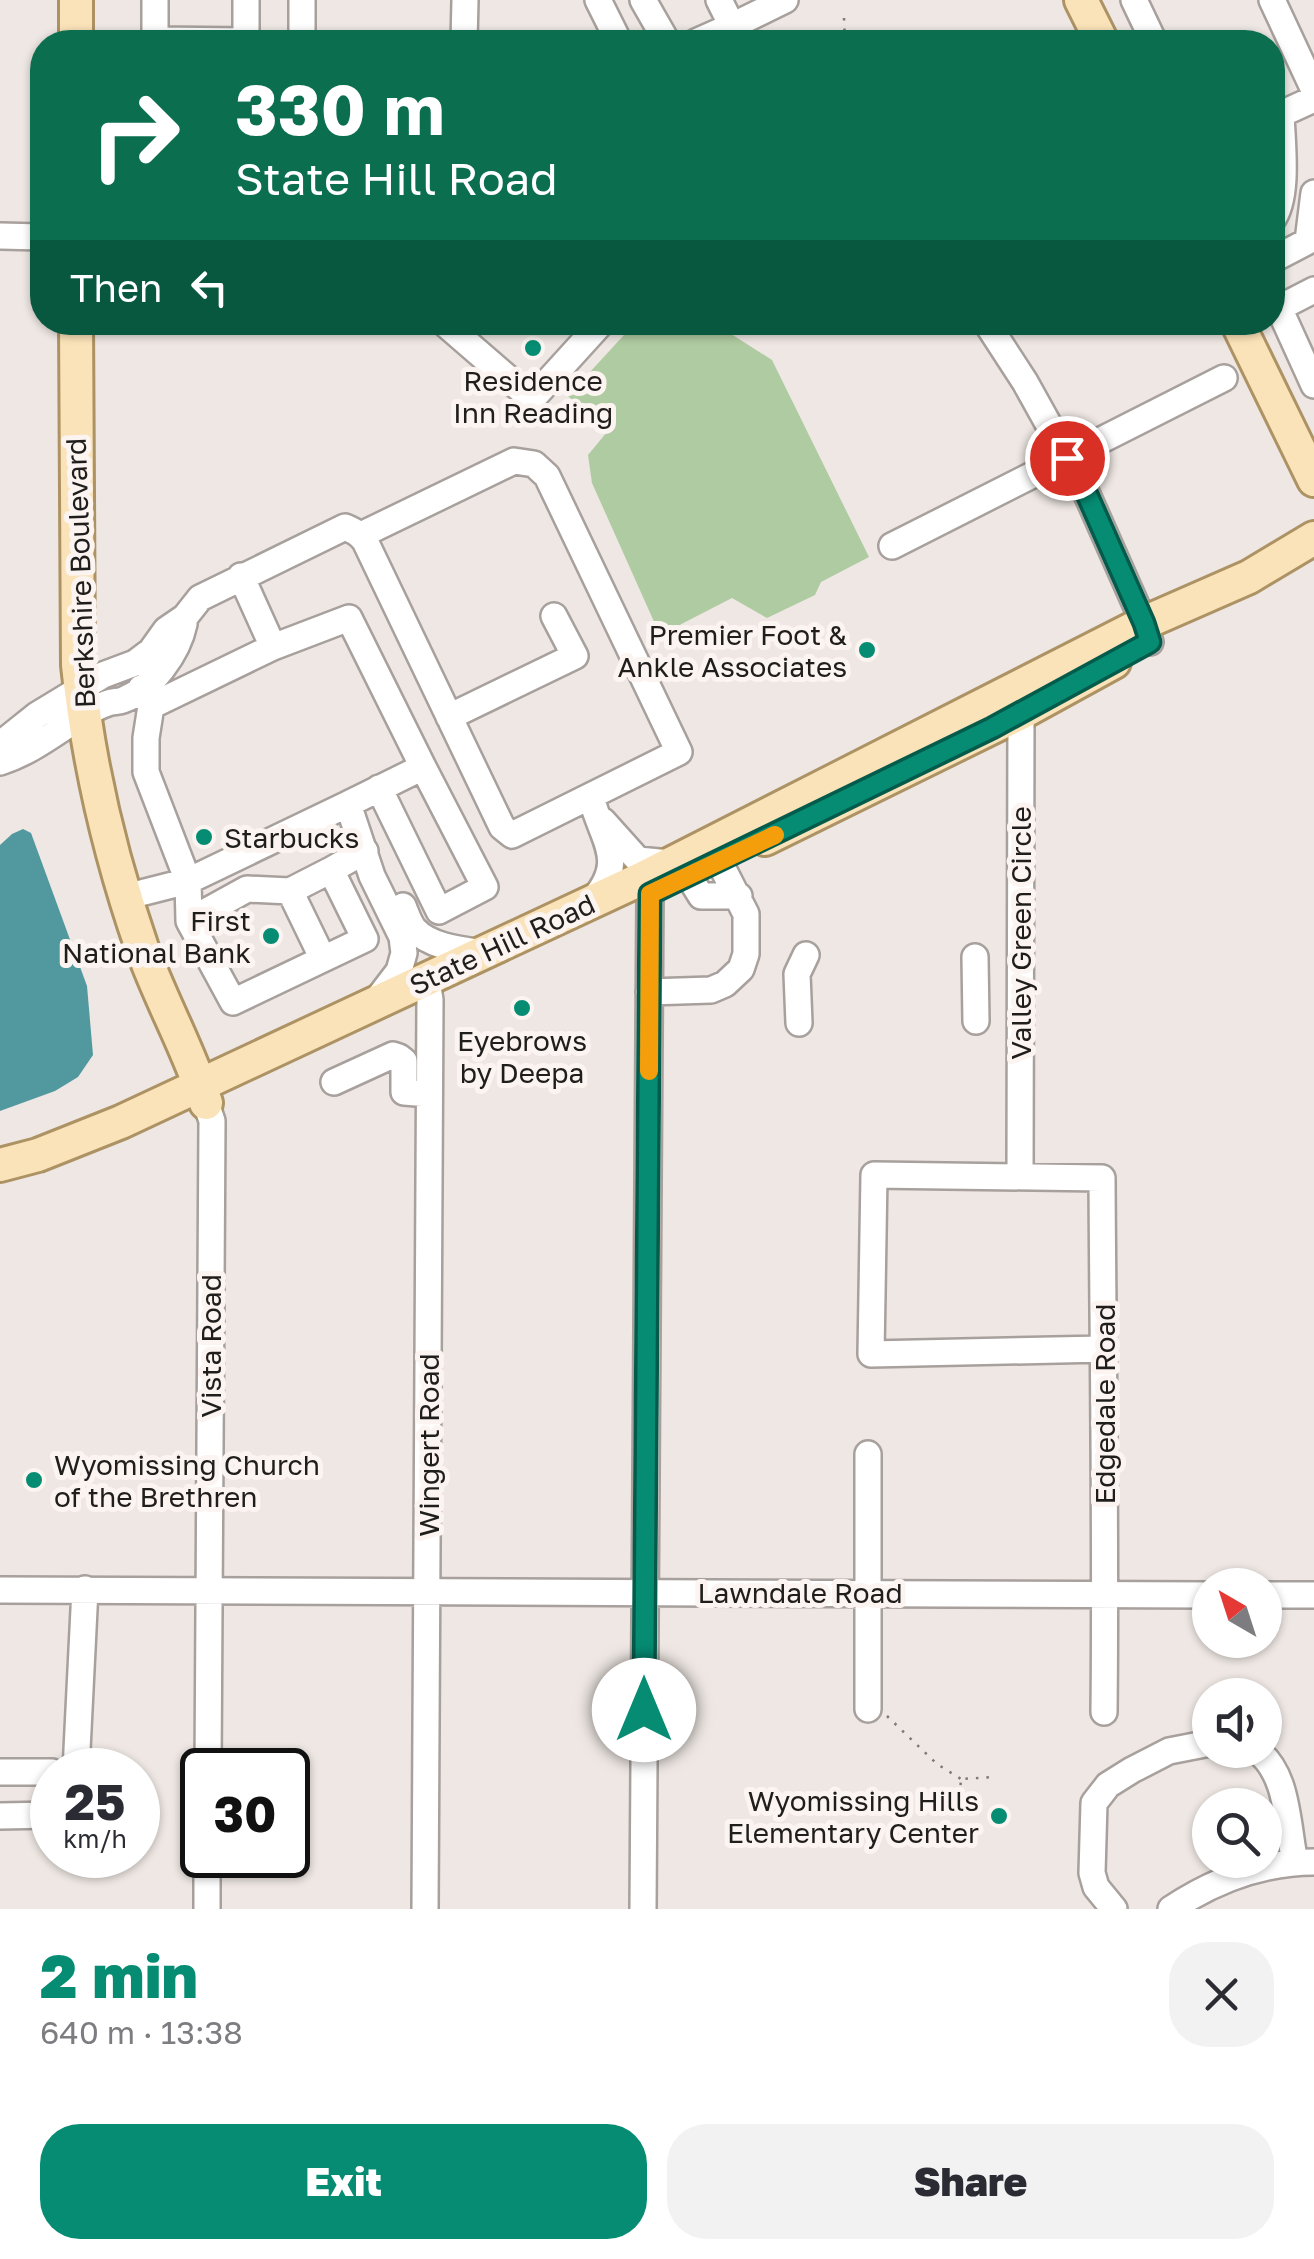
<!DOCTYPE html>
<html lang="en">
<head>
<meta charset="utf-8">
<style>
  :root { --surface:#fff; --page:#f2f2f3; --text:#2b2b33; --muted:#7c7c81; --accent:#068c73 }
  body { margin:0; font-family:"Golos Text",sans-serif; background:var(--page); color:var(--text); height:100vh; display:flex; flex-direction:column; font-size:38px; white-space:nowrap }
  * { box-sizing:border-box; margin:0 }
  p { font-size:32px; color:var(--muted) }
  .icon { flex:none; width:55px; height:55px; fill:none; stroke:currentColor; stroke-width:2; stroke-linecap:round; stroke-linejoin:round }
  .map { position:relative; height:1909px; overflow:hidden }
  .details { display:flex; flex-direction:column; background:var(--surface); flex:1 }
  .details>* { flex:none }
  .hud { position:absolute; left:30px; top:30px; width:1255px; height:305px; border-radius:40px; box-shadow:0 2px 8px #0004; background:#0b6e4f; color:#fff; overflow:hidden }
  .needle { width:65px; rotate:321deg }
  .buttons { position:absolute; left:1192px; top:1568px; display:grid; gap:20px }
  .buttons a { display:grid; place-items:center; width:90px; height:90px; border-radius:50%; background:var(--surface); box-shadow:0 2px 8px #0004; font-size:50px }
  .speed { position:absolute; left:30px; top:1748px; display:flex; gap:20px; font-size:50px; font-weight:700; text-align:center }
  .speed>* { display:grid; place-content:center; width:130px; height:130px; border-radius:50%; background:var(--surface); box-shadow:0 2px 8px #0004; line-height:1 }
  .speed small { font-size:25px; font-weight:400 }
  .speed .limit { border:5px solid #111; border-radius:15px; background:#fff; color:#111 }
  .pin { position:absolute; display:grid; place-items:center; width:85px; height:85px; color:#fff; margin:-42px; border:5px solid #fff; border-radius:50%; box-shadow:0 2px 10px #0007 }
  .me { position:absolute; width:110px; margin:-55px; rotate:0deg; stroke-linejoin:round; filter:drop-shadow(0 0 8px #0008) }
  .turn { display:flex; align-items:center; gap:35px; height:210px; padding:0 40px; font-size:45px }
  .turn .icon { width:130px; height:130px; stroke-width:2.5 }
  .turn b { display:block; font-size:70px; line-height:85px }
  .then { display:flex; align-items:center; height:95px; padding:0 40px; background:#0003; gap:20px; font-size:38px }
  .round { display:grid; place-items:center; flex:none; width:105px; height:105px; border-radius:40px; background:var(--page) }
  .head { display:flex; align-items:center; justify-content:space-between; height:170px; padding:0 40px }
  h1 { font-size:60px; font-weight:800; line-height:75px; color:var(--accent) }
  .cta { display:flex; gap:20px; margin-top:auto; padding:20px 40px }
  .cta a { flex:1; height:115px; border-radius:40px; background:var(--accent); color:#fff; font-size:40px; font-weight:800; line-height:115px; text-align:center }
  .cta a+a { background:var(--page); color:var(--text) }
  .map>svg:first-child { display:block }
  .green { fill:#afcba1 }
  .water { fill:#51999f }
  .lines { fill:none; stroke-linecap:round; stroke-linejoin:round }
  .minor-casing { stroke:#a7a09c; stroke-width:30 }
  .major-casing { stroke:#ad9264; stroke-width:38 }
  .path { stroke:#7d7976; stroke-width:2.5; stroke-dasharray:2.5 8; stroke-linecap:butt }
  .minor { stroke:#fff; stroke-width:25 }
  .major { stroke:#fbe3b9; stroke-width:32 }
  .route-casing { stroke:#045b4b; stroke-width:25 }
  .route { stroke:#068c73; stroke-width:18 }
  .slow { stroke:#f59e0b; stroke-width:18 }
  .poi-dot { fill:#068c73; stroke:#fcf4f0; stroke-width:4 }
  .labels { text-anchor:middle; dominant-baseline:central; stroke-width:10; stroke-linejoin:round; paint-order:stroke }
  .poi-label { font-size:28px; fill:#201e1c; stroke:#fcf4f0; text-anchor:end }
  .street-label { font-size:28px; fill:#201e1c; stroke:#fcf4f0 }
</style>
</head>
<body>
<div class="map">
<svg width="1314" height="1909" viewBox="0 0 1314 1909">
  <rect width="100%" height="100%" fill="#eee7e3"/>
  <path class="green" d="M635 323H714L772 360 869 557 821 582 815 595 767 618 732 598 660 635 592 483 588 455 607 432 568 396Z"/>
  <path class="water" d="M23 829 31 833 87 986 93 1055 78 1077 55 1091 0 1111V845L12 834Z"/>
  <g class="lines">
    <g class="minor-casing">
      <path id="minor" d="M155 0V40L246 41
        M246 0V42
        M302 0V42
        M598 0 619 42
        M643 0 667 42
        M719 0 732 26 785 0
        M1134 0 1154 42
        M1272 0 1314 90
        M464 42 465 0
        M696 42 732 26
        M1272 220C1289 198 1282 143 1281 114L1314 99
        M0 236 42 237
        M1308 241 1314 193
        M1272 260 1314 238
        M1314 290 1279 308 1314 385
        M443 322 532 399 602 322
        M986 322 1025 382 1085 490 1144 623 1150 642
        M892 546 1224 378
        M241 576 273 647 349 618 423 767 348 804 372 876 402 937 404 953 399 971 376 1001
        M141 688 151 706 146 738V772L188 881 189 921 233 1002 365 939 331 870 365 851
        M1016 698 1021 713 1020 1177
        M151 706 273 647
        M449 717 575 656 554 616
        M0 751 7 739 37 715 103 675 135 663 151 651 166 630 185 617 200 598 345 527C354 531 359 533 365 541L502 827 512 835 679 752 547 476 534 464 514 461 361 535
        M0 762C31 752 53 734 80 717 88 712 99 706 108 703 113 701 118 702 123 700 152 689 178 653 184 624
        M379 788 439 911 485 887 423 767
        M591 796C601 840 629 860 592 901
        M603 821 638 860 670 863
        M688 875 701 896H739
        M643 878 650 893 643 1909
        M290 891 323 959
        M125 897 188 881 348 804
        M403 906C406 913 409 923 414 929 430 947 462 950 484 953
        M189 921 247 889 290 891 331 870
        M975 957 976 1021
        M649 992 711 990 725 984 741 969 746 954V914L719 861
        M799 1023 797 974 806 955
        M334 1082 393 1055 399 1057 404 1061V1092L429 1094
        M206 1103 212 1121 208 1770
        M1103 1349 871 1354 874 1175 1102 1178C1103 1356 1106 1534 1104 1712
        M868 1454V1709
        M0 1590 1210 1595
        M1265 1595H1314
        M1256 1750C1289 1773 1287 1827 1295 1862
        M76 1770 85 1589
        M0 1772H52
        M0 1816 52 1815
        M207 1909V1855
        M425 1909 430 1000 427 981
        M1114 1909 1096 1887 1092 1873 1094 1803 1108 1785 1132 1770 1169 1751 1210 1743
        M1171 1909C1215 1880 1261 1862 1314 1862"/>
    </g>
    <g class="major-casing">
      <path id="major" d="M1081 0 1102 42
        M76 42V0
        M76 322 78 665C88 762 110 856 142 948 161 1001 189 1050 206 1103
        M1237 322 1314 480
        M765 839 1021 713 1114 662
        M0 1165 38 1155 121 1122 643 878 1144 623 1249 577 1314 538"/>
    </g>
    <path class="path" d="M844 18 845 42
      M887 1716 937 1764 961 1779
      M959 1806 961 1779 995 1777"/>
    <use href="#minor" class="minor"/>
    <use href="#major" class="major"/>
  </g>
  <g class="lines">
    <g class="route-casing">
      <path id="route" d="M644 1710 650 894 992 728 1150 642 1144 623 1085 490 1067 458"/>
    </g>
    <use href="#route" class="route"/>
    <path class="slow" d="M649 1071 650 894 775 835"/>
  </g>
  <g class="poi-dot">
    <circle cx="533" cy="348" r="10"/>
    <circle cx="867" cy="650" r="10"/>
    <circle cx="204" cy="837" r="10"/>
    <circle cx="271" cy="936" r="10"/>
    <circle cx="522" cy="1008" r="10"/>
    <circle cx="34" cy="1480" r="10"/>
    <circle cx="999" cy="1816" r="10"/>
  </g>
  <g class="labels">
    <g class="poi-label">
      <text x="533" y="380" text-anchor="middle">Residence<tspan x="533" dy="32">Inn Reading</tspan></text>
      <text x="847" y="634">Premier Foot &amp;<tspan x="847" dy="32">Ankle Associates</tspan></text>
      <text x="224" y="837" text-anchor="start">Starbucks</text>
      <text x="251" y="920">First<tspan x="251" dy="32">National Bank</tspan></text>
      <text x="522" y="1040" text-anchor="middle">Eyebrows<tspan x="522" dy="32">by Deepa</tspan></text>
      <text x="54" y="1464" text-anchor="start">Wyomissing Church<tspan x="54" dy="32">of the Brethren</tspan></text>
      <text x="979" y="1800">Wyomissing Hills<tspan x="979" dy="32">Elementary Center</tspan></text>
    </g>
    <g class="street-label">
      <text transform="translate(80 573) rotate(-92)">Berkshire Boulevard</text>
      <text transform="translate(1020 933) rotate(-90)">Valley Green Circle</text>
      <text transform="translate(502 944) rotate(-25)">State Hill Road</text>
      <text transform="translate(210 1346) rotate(-90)">Vista Road</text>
      <text transform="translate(1104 1404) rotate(-90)">Edgedale Road</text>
      <text transform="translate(428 1445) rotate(-90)">Wingert Road</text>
      <text x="800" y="1592">Lawndale Road</text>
    </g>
  </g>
</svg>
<div class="buttons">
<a><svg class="needle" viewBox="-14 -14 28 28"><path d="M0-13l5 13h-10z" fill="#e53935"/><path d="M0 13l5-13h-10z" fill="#7c7c81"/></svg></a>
<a><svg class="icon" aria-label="sound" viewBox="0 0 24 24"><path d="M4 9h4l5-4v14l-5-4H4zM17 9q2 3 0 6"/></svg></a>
<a><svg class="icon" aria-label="search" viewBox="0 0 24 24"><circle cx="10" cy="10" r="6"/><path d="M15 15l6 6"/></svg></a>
</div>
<div class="speed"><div>25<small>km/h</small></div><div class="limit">30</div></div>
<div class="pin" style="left:1067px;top:458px;background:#d93025"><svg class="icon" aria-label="arrive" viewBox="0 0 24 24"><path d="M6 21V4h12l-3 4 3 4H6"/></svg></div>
<svg class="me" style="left:644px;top:1710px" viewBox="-20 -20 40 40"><circle r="19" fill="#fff"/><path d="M0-13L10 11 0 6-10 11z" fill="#068c73"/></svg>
<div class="hud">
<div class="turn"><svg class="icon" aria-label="right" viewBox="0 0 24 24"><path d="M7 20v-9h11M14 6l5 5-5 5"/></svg><div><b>330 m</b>State Hill Road</div></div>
<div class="then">Then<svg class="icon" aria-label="left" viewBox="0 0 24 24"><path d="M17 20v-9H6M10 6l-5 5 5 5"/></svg></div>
</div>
</div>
<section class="details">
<div class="head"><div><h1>2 min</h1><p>640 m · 13:38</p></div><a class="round"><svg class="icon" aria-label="close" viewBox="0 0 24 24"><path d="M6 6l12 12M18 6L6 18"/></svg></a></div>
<div class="cta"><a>Exit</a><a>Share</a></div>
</section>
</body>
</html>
